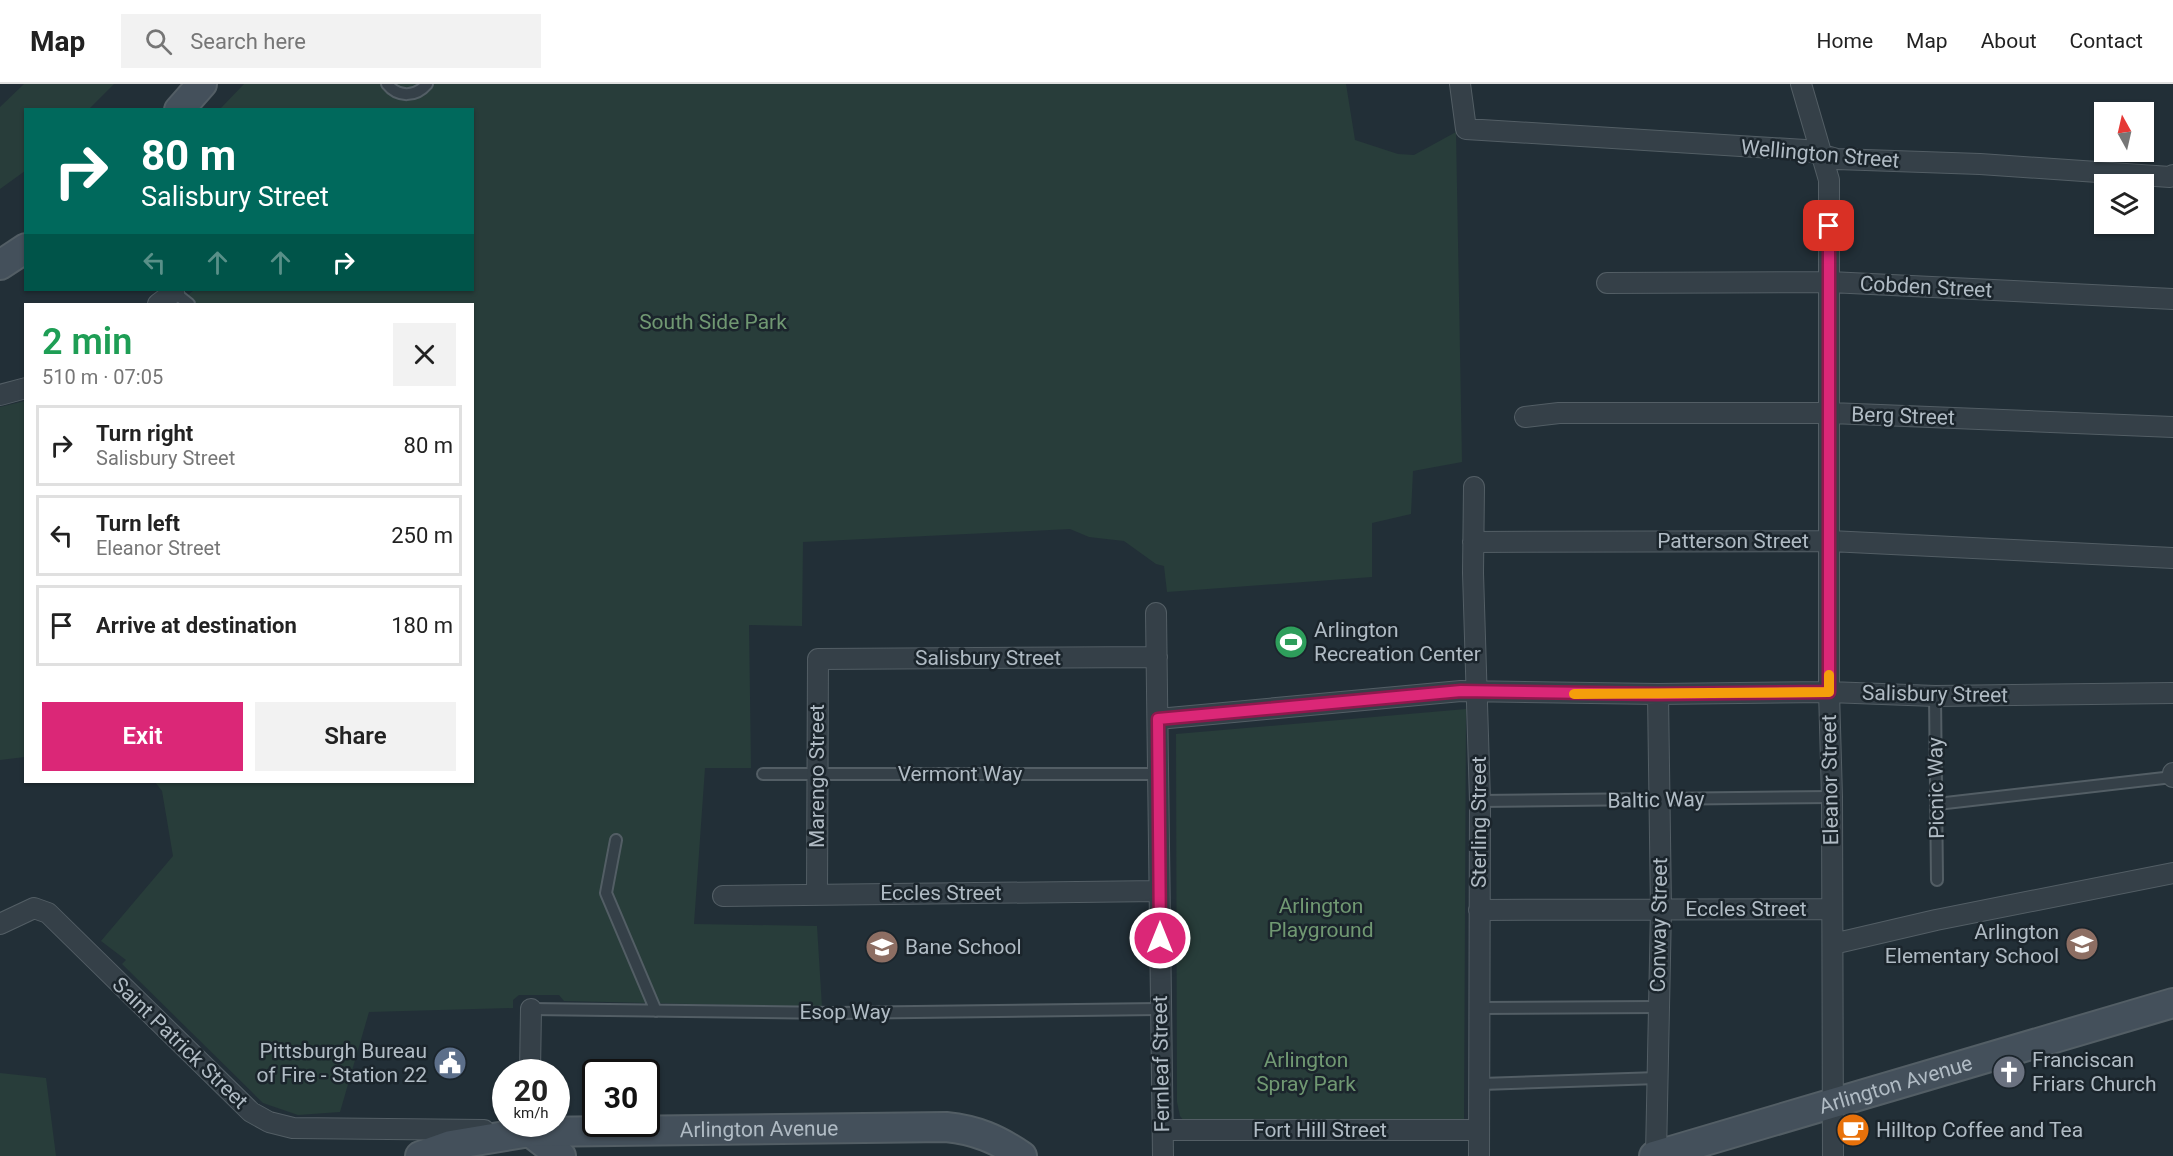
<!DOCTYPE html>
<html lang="en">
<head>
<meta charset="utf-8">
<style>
  :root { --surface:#fff; --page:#f2f2f2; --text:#222; --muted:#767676; --line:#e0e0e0; --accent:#db2777 }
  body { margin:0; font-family:Roboto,sans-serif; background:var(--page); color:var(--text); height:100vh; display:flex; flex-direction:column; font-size:22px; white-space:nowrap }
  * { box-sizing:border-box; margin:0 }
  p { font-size:20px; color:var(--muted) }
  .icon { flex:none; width:33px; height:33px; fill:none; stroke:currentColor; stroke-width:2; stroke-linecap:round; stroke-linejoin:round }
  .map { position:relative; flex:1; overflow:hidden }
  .sheet { position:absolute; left:24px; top:219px; width:450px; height:480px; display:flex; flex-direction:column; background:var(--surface); border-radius:0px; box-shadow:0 2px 4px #0004 }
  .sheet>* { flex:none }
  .banner { position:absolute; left:24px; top:24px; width:450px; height:183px; border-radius:0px; box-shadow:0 2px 4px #0004; background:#00695c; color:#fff; overflow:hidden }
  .needle { width:39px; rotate:352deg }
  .controls { position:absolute; left:2094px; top:18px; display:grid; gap:12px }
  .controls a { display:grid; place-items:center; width:60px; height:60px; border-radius:0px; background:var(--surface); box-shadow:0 2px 4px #0004; font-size:30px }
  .speed { position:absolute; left:492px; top:975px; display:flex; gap:12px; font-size:30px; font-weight:700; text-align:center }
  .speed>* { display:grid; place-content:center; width:78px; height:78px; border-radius:50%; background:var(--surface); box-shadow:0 2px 4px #0004; line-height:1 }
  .speed small { font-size:15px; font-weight:400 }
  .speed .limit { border:3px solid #111; border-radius:9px; background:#fff; color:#111 }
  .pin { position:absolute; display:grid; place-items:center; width:51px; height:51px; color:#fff; margin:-26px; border-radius:12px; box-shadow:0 3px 9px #0006 }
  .me { position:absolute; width:66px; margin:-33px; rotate:0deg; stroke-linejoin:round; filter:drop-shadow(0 0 4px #0008) }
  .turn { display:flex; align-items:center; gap:21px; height:126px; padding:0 18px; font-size:27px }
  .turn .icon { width:78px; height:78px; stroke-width:2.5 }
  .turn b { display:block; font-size:42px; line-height:51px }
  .lanes { display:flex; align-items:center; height:57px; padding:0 18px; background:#0003; justify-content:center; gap:30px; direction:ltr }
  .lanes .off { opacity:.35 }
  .round { display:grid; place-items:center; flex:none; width:63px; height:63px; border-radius:0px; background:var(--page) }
  .summary { display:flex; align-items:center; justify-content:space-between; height:102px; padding:0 18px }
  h1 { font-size:36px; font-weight:600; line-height:45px; color:#1e9e55 }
  .primary-button { display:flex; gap:12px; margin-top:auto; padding:12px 18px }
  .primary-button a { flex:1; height:69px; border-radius:0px; background:var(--accent); color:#fff; font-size:24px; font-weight:600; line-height:69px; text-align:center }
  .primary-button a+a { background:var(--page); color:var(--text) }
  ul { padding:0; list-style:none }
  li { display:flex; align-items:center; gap:18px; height:81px; margin:0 12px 9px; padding:0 6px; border:3px solid var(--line); border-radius:0px }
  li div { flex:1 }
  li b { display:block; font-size:22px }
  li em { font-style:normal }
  header { display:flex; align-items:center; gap:36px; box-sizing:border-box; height:84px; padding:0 30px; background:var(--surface); border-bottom:2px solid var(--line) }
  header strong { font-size:28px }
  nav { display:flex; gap:33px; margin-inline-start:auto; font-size:21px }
  .search { width:420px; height:54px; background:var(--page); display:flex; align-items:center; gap:15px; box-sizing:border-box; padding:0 21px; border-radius:0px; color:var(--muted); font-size:22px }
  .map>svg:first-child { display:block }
  .green { fill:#283d3a }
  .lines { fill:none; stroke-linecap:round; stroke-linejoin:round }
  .lane-casing { stroke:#535e65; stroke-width:14 }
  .street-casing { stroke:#535e65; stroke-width:22 }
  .secondary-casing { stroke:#535e65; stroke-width:32 }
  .lane { stroke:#354048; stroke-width:10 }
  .street { stroke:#354048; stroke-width:20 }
  .secondary { stroke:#44505b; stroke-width:28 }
  .route-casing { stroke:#8e194d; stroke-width:15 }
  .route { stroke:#db2777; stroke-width:10 }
  .slow { stroke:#f59e0b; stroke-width:10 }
  .labels { text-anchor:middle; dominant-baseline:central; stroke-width:5; stroke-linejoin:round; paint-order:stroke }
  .street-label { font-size:21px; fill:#b0bbc4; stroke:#1b252c }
  .park-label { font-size:21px; fill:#709872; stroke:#1b252c }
  .poi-label { font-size:21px; fill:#b0bbc4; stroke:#1b252c; text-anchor:start }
</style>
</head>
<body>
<header>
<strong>Map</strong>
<div class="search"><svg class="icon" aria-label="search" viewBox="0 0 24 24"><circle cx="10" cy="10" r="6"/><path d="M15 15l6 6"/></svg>Search here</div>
<nav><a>Home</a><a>Map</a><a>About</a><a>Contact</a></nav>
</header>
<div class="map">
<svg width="2173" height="1072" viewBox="0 0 2173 1072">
  <rect width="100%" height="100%" fill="#222f37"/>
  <path class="green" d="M24 0H114L89 25 26 26 25 87 0 105V23Z
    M244 0H1346L1355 56 1398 70 1414 71 1456 48 1462 378 1413 387 1411 430 1372 439V493L1167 508 1164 482 1156 480 1124 457 1089 453 1070 445 803 458 802 542 749 541 751 684H705L694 840 817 842 822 923 564 917 559 911H519L513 916V924L369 928 340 1028 298 1031 263 1019 122 880 126 876 101 857 173 772 162 707 155 698H472V220H177L194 206H472V26L220 25Z
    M25 317V673L0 676V323Z
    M1466 625 1464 1036 1184 1037 1180 1032 1177 1018 1176 650Z
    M0 989 46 994 56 1072H0Z"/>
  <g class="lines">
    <g class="lane-casing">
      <path id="lane" d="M387 0C398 14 416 13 427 0
        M178 206 174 208 189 220
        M1935 612 1937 796
        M763 690H1157
        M1480 717 1832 713
        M1937 720 2173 693
        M616 756 606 809 656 927
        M1480 924 1657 923
        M531 925 834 929 1159 925
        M1481 1000 1658 994"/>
    </g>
    <g class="street-casing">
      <path id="street" d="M1460 0 1466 45 1805 66 1837 75 1980 80 2170 93 2173 91
        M1801 0 1829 96V608L1832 713 1833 1072
        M1607 199 1830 198 2173 215
        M158 220 174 208
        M0 311 26 304
        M1525 333 1559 329H1831L2173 343
        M1474 403 1473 489 1480 717 1479 1072
        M1473 458 1830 457 2173 474
        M1156 529 1163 1072
        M1158 635 1461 607 1658 610 1829 608 1935 612 2173 609
        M2173 693V689
        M817 810 818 575 1157 573
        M723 812 1159 807
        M1479 826 1832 825
        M0 840 34 824 48 829 251 1028 269 1038 293 1044 484 1046
        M1833 860 1936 836 2173 789
        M530 988 531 925
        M1163 1046H1478
        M1656 1071 1661 825 1658 610"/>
    </g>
    <g class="secondary-casing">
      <g id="secondary">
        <path d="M179 26 202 0"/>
        <path d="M0 181 26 164"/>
        <path d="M530 1048 561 1072"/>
        <path id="s1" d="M420 1072 451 1061 530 1048 946 1043C976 1046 997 1055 1022 1072"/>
        <path id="s2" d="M1654 1072 2173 919"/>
      </g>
    </g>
    <use href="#lane" class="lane"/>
    <use href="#street" class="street"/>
    <use href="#secondary" class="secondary"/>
  </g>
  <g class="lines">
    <g class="route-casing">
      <path id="route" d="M1160 854 1158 635 1461 607 1658 610 1829 608V142"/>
    </g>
    <use href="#route" class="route"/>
    <path class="slow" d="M1574 610 1829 608V591"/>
  </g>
  <defs>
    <g id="stadium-disc" transform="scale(1.725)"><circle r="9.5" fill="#2e9e5b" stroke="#1b252c"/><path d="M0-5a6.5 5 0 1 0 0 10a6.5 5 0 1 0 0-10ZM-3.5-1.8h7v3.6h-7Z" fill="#fff"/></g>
    <g id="school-disc" transform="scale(1.725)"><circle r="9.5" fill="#8d6e63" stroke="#1b252c"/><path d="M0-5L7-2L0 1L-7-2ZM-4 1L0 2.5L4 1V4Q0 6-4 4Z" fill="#fff"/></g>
    <g id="civic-disc" transform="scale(1.725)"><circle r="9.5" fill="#5c6f8a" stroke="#1b252c"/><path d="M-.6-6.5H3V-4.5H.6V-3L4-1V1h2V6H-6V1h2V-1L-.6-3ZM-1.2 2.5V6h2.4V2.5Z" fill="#fff"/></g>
    <g id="church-disc" transform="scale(1.725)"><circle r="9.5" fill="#6b7280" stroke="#1b252c"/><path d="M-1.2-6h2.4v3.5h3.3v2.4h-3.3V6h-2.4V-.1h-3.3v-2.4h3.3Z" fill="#fff"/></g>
    <g id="cafe-disc" transform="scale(1.725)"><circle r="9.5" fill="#e8710a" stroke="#1b252c"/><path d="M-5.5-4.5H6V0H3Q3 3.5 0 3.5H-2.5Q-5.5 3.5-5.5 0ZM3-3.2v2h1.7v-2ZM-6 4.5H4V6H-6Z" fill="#fff"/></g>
  </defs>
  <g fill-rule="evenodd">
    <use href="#stadium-disc" x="1291" y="558"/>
    <use href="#school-disc" x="2082" y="860"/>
    <use href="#school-disc" x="882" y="863"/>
    <use href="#civic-disc" x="450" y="979"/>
    <use href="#church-disc" x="2009" y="988"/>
    <use href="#cafe-disc" x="1853" y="1046"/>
  </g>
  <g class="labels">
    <g class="street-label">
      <text transform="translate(1820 70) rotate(5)">Wellington Street</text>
      <text transform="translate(1926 203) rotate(3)">Cobden Street</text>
      <text transform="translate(1903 332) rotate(2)">Berg Street</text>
      <text x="1733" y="457">Patterson Street</text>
      <text x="988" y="574">Salisbury Street</text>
      <text transform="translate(1935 610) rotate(1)">Salisbury Street</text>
      <text x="960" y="690">Vermont Way</text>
      <text transform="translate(817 692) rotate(-90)">Marengo Street</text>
      <text transform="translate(1830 696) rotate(-91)">Eleanor Street</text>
      <text transform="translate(1936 704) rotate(-91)">Picnic Way</text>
      <text transform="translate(1656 716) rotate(-1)">Baltic Way</text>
      <text transform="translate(1479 738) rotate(-90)">Sterling Street</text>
      <text x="941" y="809">Eccles Street</text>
      <text x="1746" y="825">Eccles Street</text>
      <text transform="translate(1659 841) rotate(-89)">Conway Street</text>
      <text x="845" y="928">Esop Way</text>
      <text transform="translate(180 959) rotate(44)">Saint Patrick Street</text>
      <text transform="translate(1161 980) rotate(-91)">Fernleaf Street</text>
      <text stroke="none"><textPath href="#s2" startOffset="252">Arlington Avenue</textPath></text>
      <text stroke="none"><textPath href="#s1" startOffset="342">Arlington Avenue</textPath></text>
      <text x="1320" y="1046">Fort Hill Street</text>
    </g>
    <g class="park-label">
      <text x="713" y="238">South Side Park</text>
      <text x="1321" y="822">Arlington<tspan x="1321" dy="24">Playground</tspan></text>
      <text x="1306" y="976">Arlington<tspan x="1306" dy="24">Spray Park</tspan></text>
    </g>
    <g class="poi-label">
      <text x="1314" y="546">Arlington<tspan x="1314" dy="24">Recreation Center</tspan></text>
      <text x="2059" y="848" text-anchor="end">Arlington<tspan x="2059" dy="24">Elementary School</tspan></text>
      <text x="905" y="863">Bane School</text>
      <text x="427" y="967" text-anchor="end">Pittsburgh Bureau<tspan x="427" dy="24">of Fire - Station 22</tspan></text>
      <text x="2032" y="976">Franciscan<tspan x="2032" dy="24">Friars Church</tspan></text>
      <text x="1876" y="1046">Hilltop Coffee and Tea</text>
    </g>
  </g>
</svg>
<div class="controls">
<a><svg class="needle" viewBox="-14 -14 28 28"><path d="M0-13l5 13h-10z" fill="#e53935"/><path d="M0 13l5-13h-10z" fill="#767676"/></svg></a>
<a><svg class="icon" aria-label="layers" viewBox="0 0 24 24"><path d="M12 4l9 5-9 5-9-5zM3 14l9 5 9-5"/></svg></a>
</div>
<div class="speed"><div>20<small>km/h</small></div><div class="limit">30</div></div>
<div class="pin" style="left:1829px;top:142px;background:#d93025"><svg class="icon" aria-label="arrive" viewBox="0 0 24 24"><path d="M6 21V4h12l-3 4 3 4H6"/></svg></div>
<svg class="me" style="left:1160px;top:854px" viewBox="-20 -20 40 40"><circle r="17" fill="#db2777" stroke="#fff" stroke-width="3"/><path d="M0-11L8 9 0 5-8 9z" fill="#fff"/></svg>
<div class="banner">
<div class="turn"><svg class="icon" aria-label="right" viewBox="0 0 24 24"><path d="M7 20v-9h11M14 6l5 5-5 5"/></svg><div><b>80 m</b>Salisbury Street</div></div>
<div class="lanes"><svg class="icon off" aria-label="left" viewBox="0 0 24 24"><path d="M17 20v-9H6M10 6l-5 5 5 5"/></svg><svg class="icon off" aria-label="ahead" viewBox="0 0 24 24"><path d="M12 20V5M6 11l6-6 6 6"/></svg><svg class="icon off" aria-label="ahead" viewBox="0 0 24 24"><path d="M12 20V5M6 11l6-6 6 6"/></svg><svg class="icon" aria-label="right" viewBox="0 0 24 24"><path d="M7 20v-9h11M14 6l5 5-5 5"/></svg></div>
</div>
<section class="sheet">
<div class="summary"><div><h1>2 min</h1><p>510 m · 07:05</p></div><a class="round"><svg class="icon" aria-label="close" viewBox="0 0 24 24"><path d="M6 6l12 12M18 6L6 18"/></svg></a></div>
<ul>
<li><svg class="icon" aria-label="right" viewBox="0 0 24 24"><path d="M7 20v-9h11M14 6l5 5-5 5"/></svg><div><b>Turn right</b><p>Salisbury Street</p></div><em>80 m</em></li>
<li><svg class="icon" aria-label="left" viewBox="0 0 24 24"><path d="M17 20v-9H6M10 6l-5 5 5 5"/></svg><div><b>Turn left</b><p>Eleanor Street</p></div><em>250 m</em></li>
<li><svg class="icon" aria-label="arrive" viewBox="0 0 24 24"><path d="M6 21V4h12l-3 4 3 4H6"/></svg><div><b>Arrive at destination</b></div><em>180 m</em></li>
</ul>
<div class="primary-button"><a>Exit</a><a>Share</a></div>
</section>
</div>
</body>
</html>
